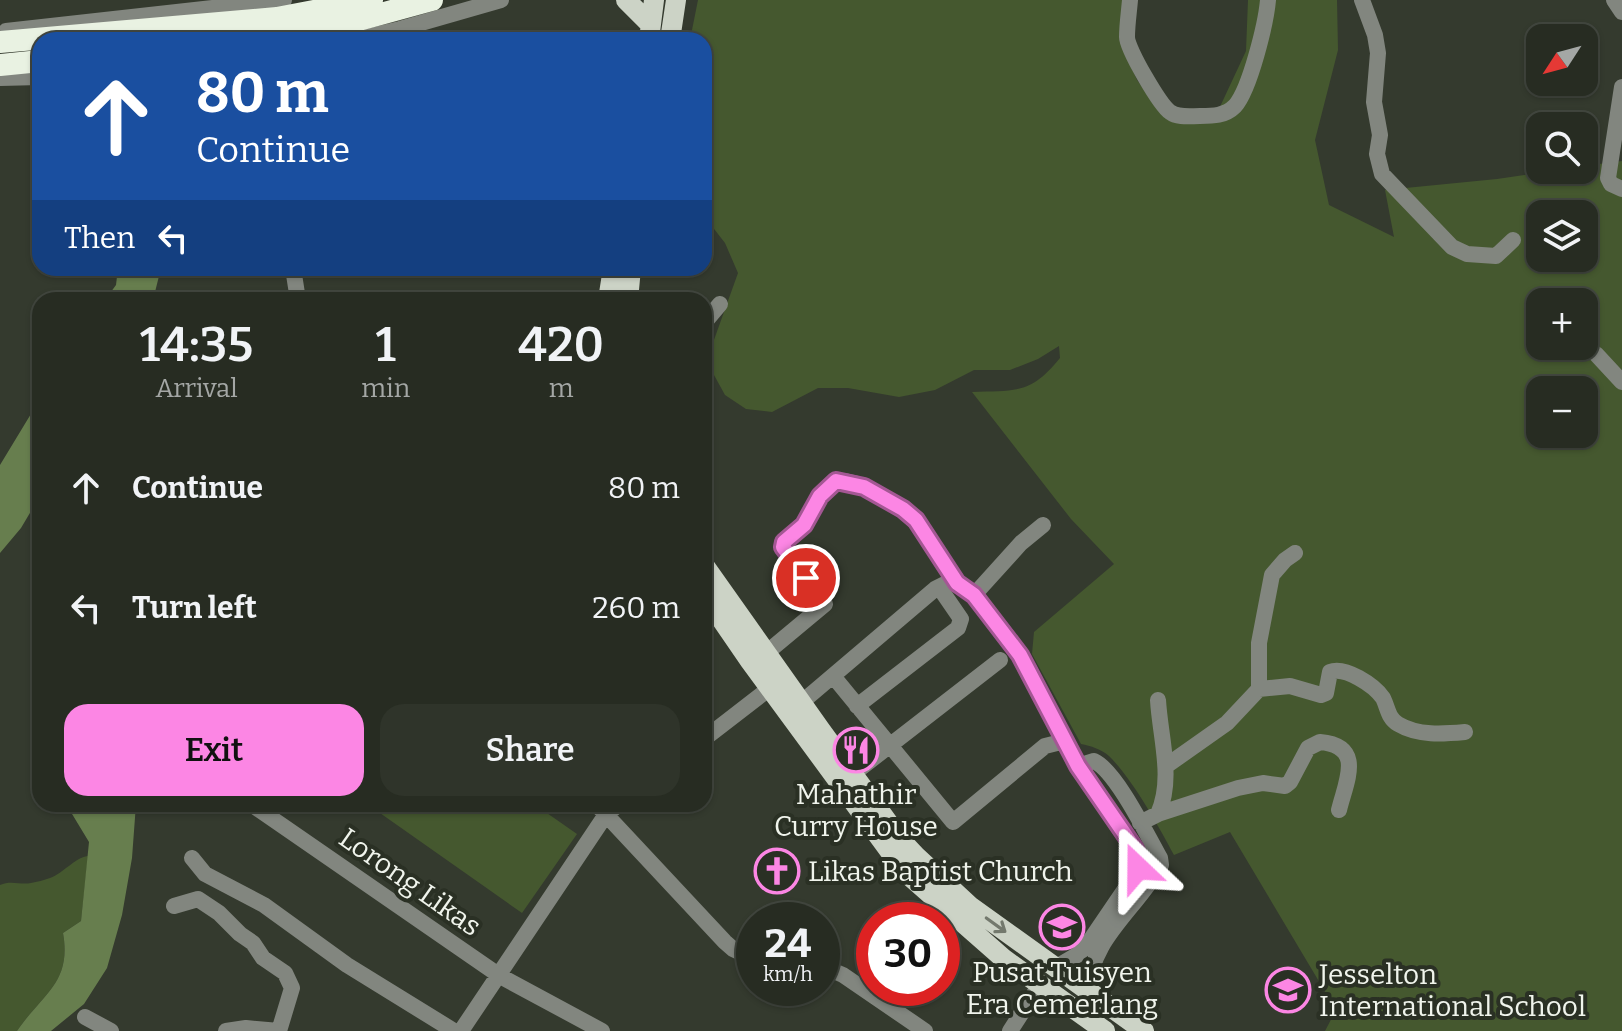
<!DOCTYPE html>
<html lang="en">
<head>
<meta charset="utf-8">
<style>
  :root { --surface:#272c22; --page:#2f342a; --text:#f1f3f6; --muted:#a4a7a5; --line:#434840; --accent:#fc86e4 }
  body { margin:0; font-family:Bitter,serif; background:var(--page); color:var(--text); height:100vh; display:flex; flex-direction:column; font-size:30px; white-space:nowrap }
  * { box-sizing:border-box; margin:0 }
  p { font-size:26px; color:var(--muted) }
  .icon { flex:none; width:44px; height:44px; fill:none; stroke:currentColor; stroke-width:2; stroke-linecap:round; stroke-linejoin:round }
  .map { position:relative; flex:1; overflow:hidden }
  .panel { position:absolute; left:32px; top:292px; width:680px; height:520px; display:flex; flex-direction:column; background:var(--surface); border-radius:24px; box-shadow:0 2px 6px #0004,0 0 0 2px var(--line) }
  .panel>* { flex:none }
  .hud { position:absolute; left:32px; top:32px; width:680px; height:244px; border-radius:24px; box-shadow:0 2px 6px #0004,0 0 0 2px var(--line); background:#1a4fa0; color:#fff; overflow:hidden }
  .needle { width:52px; rotate:234deg }
  .controls { position:absolute; left:1526px; top:24px; display:grid; gap:16px }
  .controls a { display:grid; place-items:center; width:72px; height:72px; border-radius:16px; background:var(--surface); box-shadow:0 2px 6px #0004,0 0 0 2px var(--line); font-size:40px }
  .speed { position:absolute; left:736px; top:902px; display:flex; gap:16px; font-size:40px; font-weight:700; text-align:center }
  .speed>* { display:grid; place-content:center; width:104px; height:104px; border-radius:50%; background:var(--surface); box-shadow:0 2px 6px #0004,0 0 0 2px var(--line); line-height:1 }
  .speed small { font-size:20px; font-weight:400 }
  .speed .limit { border:12px solid #d22; background:#fff; color:#111 }
  .pin { position:absolute; display:grid; place-items:center; width:68px; height:68px; color:#fff; margin:-34px; border:4px solid #fff; border-radius:50%; box-shadow:0 2px 8px #0007 }
  .me { position:absolute; width:88px; margin:-44px; rotate:337deg; stroke-linejoin:round; filter:drop-shadow(0 0 6px #0008) }
  .turn { display:flex; align-items:center; gap:28px; height:168px; padding:0 32px; font-size:36px }
  .turn .icon { width:104px; height:104px; stroke-width:2.5 }
  .turn b { display:block; font-size:56px; line-height:68px }
  .then { display:flex; align-items:center; height:76px; padding:0 32px; background:#0003; gap:16px; font-size:30px }
  .eta { display:flex; justify-content:space-evenly; align-items:center; height:136px; text-align:center }
  .eta b { font-size:48px; font-weight:600; line-height:56px }
  .primary-button { display:flex; gap:16px; margin-top:auto; padding:16px 32px }
  .primary-button a { flex:1; height:92px; border-radius:24px; background:var(--accent); color:#111; font-size:32px; font-weight:600; line-height:92px; text-align:center }
  .primary-button a+a { background:var(--page); color:var(--text) }
  ul { padding:0; list-style:none }
  li { display:flex; align-items:center; gap:24px; height:120px; padding:0 32px }
  li div { flex:1 }
  li b { display:block; font-size:30px }
  li em { font-style:normal }
  .map>svg:first-child { display:block }
  .green { fill:#45582f; fill-rule:evenodd }
  .water { fill:#677e4e }
  .lines { fill:none; stroke-linecap:round; stroke-linejoin:round }
  .minor { stroke:#82867f; stroke-width:16 }
  .major { stroke:#ccd3c6; stroke-width:20 }
  .highway { stroke:#e9f2e2; stroke-width:22 }
  .oneway { stroke:#73796d }
  .route-casing { stroke:#a45794; stroke-width:20 }
  .route { stroke:#fc86e4; stroke-width:14 }
  .labels { text-anchor:middle; dominant-baseline:central; stroke-width:8; stroke-linejoin:round; paint-order:stroke }
  .poi-label { font-size:28px; fill:#f0f4ec; stroke:#2a3024 }
  .street-label { font-size:28px; fill:#f0f4ec; stroke:#2a3024 }
</style>
</head>
<body>
<div class="map">
<svg width="1622" height="1031" viewBox="0 0 1622 1031">
  <rect width="100%" height="100%" fill="#343a2e"/>
  <path class="green" d="M698 0H1124L1122 46 1137 80 1156 106 1218 111 1246 51 1248 0H1337L1338 50 1315 140 1329 205 1394 237 1385 190 1497 179 1557 170H1584V166L1622 161V1031H1325L1336 1010 1230 832 1174 855C1158 825 1133 780 1109 756 1101 749 1091 746 1081 744L1032 654 1034 632 1114 564 1071 519 972 392C1016 390 1030 395 1060 358L1059 346 1038 359 1010 370H974L935 390 899 397 848 388H818L772 412 746 409 725 395 714 375 710 351 738 273 725 243 704 216V40H690ZM1540 214H1584V258H1540ZM1540 302H1584V346H1540ZM1540 390H1584V434H1540Z
    M372 804H534L577 834 522 913 370 806Z
    M88 856 81 921 63 933C72 983 42 994 17 1031H0V885C11 880 20 885 31 883 37 882 44 880 50 878 64 873 74 858 88 856Z"/>
  <path class="water" d="M118 268H161L153 300H105L116 285Z
    M40 399V496L21 528 0 553V465Z
    M66 804H83L88 813H99L102 804H136L132 858 122 915 107 968 84 1004 51 1031H17C42 994 72 983 63 933L81 921 89 842Z"/>
  <g class="lines">
    <path class="minor" d="M1130 0C1129 12 1127 25 1127 37 1127 49 1160 105 1170 112 1178 118 1190 116 1200 116 1213 116 1225 116 1235 106 1250 89 1266 23 1268 0
      M1362 0 1375 35 1378 53 1374 102 1380 135 1377 154 1382 174 1452 247 1467 254 1496 256 1513 240
      M1614 0 1622 12
      M6 31 284 0
      M353 40 400 29 501 0
      M0 78 40 77
      M1622 87 1608 178 1611 184 1622 189
      M293 268 298 300
      M704 323 720 304
      M1596 354 1622 382
      M974 595 1021 543 1043 525
      M765 654 825 604 783 547 784 542 804 525 820 496 836 481C848 480 861 485 872 491 920 516 930 539 957 583
      M833 676 953 822 1045 746 1065 741
      M1259 689 1290 686 1321 695 1326 693 1330 672C1345 666 1374 685 1383 698 1388 708 1388 718 1398 724 1418 736 1443 734 1465 732
      M802 702 935 589 949 582 957 583 974 595 1005 633 1029 669 1078 766 1139 858 1136 873 1087 945 1077 955 1055 968
      M857 706 958 628 961 619 939 587
      M704 739 770 688
      M1078 766 1094 761C1116 771 1147 835 1160 858L1161 865C1138 908 1088 940 1089 992
      M1166 766 1227 723 1259 689V643L1272 575 1285 560 1295 553
      M853 774 1000 660
      M251 804 500 976 602 1031
      M596 804 725 942 733 949 754 959
      M1158 814C1174 779 1160 737 1158 700
      M1140 823 1158 814 1238 788 1263 783 1285 786 1290 782 1308 748 1320 742C1365 746 1346 781 1339 810
      M192 858 205 874 264 905 347 965 454 1031
      M174 906 198 899 219 913 240 934 253 943 263 958 285 973 292 988 279 1031
      M822 966 843 975 925 1031
      M85 1017 111 1031
      M226 1031 246 1028 279 1031
      M461 1031 605 816 619 804
      M1010 1031 1041 983"/>
    <path class="major" d="M626 0 651 25
      M649 40 654 0
      M670 40 676 0
      M608 300 613 268
      M628 300 631 268
      M704 565 820 729 900 839 916 856 970 906 1144 1031
      M704 594 750 661 905 872 1004 959 1105 1031"/>
    <path class="highway" d="M250 40 337 26 432 0
      M0 42 277 18 372 0
      M0 65 40 61"/>
  </g>
  <defs><path id="oneway-shaft" d="M-6 0H5M1.5-3L5.5 0L1.5 3" fill="none" stroke-width="1.6" stroke-linecap="round" stroke-linejoin="round" transform="scale(2)"/></defs>
  <use class="oneway" href="#oneway-shaft" transform="translate(996 925) rotate(36)"/>
  <g class="lines">
    <g class="route-casing">
      <path id="route" d="M806 578 783 547 784 542 804 525 820 496 836 481 864 487 903 509 916 520 957 583 974 595 1020 655 1078 766 1135 849 1139 858 1138 868"/>
    </g>
    <use href="#route" class="route"/>
  </g>
  <defs>
    <g id="restaurant-ring" transform="scale(2.3)"><circle r="9.5" fill="#2a3024" stroke="#fc86e4" stroke-width="1.5"/><path d="M-5-6h1v4h1v-4h1v4h1v-4h1v5L-1.5 .5V6h-2V.5L-5-1ZM5-6V6H3V1.5H1.5Q1.5-4 5-6Z" fill="#fc86e4"/></g>
    <g id="church-ring" transform="scale(2.3)"><circle r="9.5" fill="#2a3024" stroke="#fc86e4" stroke-width="1.5"/><path d="M-1.2-6h2.4v3.5h3.3v2.4h-3.3V6h-2.4V-.1h-3.3v-2.4h3.3Z" fill="#fc86e4"/></g>
    <g id="school-ring" transform="scale(2.3)"><circle r="9.5" fill="#2a3024" stroke="#fc86e4" stroke-width="1.5"/><path d="M0-5L7-2L0 1L-7-2ZM-4 1L0 2.5L4 1V4Q0 6-4 4Z" fill="#fc86e4"/></g>
  </defs>
  <g fill-rule="evenodd">
    <use href="#restaurant-ring" x="856" y="750"/>
    <use href="#church-ring" x="777" y="871"/>
    <use href="#school-ring" x="1062" y="927"/>
    <use href="#school-ring" x="1288" y="990"/>
  </g>
  <g class="labels">
    <g class="poi-label">
      <text x="856" y="794">Mahathir<tspan x="856" dy="32">Curry House</tspan></text>
      <text x="808" y="871" text-anchor="start">Likas Baptist Church</text>
      <text x="1062" y="972">Pusat Tuisyen<tspan x="1062" dy="32">Era Cemerlang</tspan></text>
      <text x="1319" y="974" text-anchor="start">Jesselton<tspan x="1319" dy="32">International School</tspan></text>
    </g>
    <g class="street-label">
      <text transform="translate(410 882) rotate(35)">Lorong Likas</text>
    </g>
  </g>
</svg>
<div class="controls">
<a><svg class="needle" viewBox="-14 -14 28 28"><path d="M0-13l5 13h-10z" fill="#e53935"/><path d="M0 13l5-13h-10z" fill="#a4a7a5"/></svg></a>
<a><svg class="icon" aria-label="search" viewBox="0 0 24 24"><circle cx="10" cy="10" r="6"/><path d="M15 15l6 6"/></svg></a>
<a><svg class="icon" aria-label="layers" viewBox="0 0 24 24"><path d="M12 4l9 5-9 5-9-5zM3 14l9 5 9-5"/></svg></a>
<a>+</a>
<a>−</a>
</div>
<div class="speed"><div>24<small>km/h</small></div><div class="limit">30</div></div>
<div class="pin" style="left:806px;top:578px;background:#d93025"><svg class="icon" aria-label="arrive" viewBox="0 0 24 24"><path d="M6 21V4h12l-3 4 3 4H6"/></svg></div>
<svg class="me" style="left:1138px;top:868px" viewBox="-20 -20 40 40"><path d="M0-17L14 15 0 8-14 15z" fill="#fc86e4" stroke="#fff" stroke-width="4"/></svg>
<div class="hud">
<div class="turn"><svg class="icon" aria-label="ahead" viewBox="0 0 24 24"><path d="M12 20V5M6 11l6-6 6 6"/></svg><div><b>80 m</b>Continue</div></div>
<div class="then">Then<svg class="icon" aria-label="left" viewBox="0 0 24 24"><path d="M17 20v-9H6M10 6l-5 5 5 5"/></svg></div>
</div>
<section class="panel">
<div class="eta">
<div><b>14:35</b><p>Arrival</p></div>
<div><b>1</b><p>min</p></div>
<div><b>420</b><p>m</p></div>
</div>
<ul>
<li><svg class="icon" aria-label="ahead" viewBox="0 0 24 24"><path d="M12 20V5M6 11l6-6 6 6"/></svg><div><b>Continue</b></div><em>80 m</em></li>
<li><svg class="icon" aria-label="left" viewBox="0 0 24 24"><path d="M17 20v-9H6M10 6l-5 5 5 5"/></svg><div><b>Turn left</b></div><em>260 m</em></li>
</ul>
<div class="primary-button"><a>Exit</a><a>Share</a></div>
</section>
</div>
</body>
</html>
